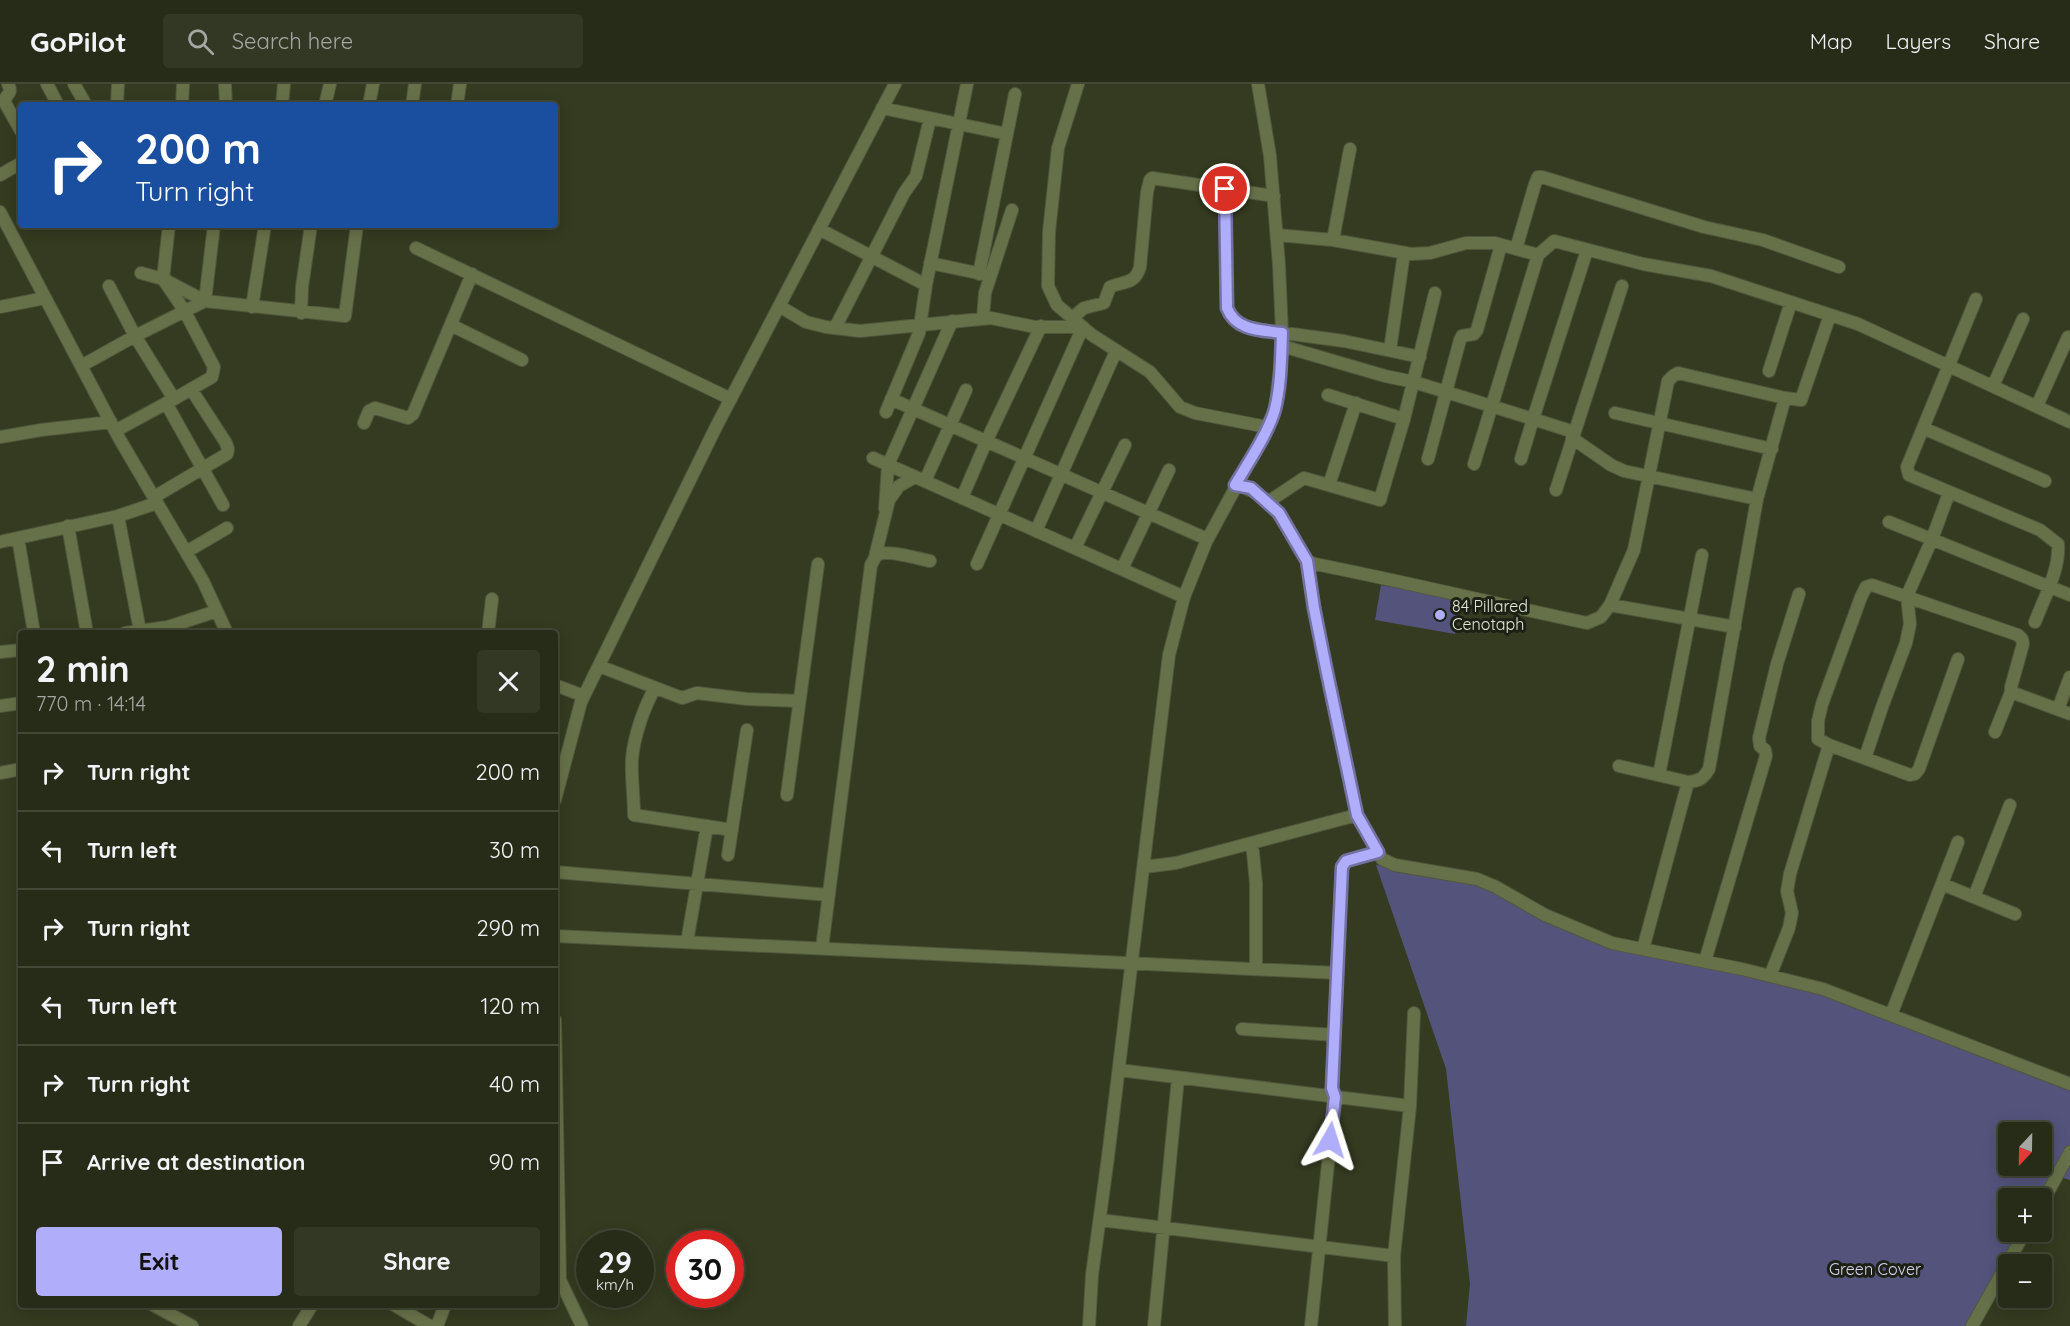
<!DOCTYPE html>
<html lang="en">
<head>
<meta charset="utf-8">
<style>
  :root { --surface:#272c18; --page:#333825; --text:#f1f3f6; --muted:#a4a7a2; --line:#434837; --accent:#b0aefa }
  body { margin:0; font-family:Quicksand,sans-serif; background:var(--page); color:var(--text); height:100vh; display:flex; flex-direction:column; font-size:22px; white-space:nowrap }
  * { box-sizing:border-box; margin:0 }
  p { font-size:20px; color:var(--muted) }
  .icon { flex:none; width:33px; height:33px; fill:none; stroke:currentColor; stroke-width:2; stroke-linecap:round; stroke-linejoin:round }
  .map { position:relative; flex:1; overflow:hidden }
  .panel { position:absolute; left:18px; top:546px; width:540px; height:678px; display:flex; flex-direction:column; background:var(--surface); border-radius:6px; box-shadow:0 3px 15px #0003,0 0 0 2px var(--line) }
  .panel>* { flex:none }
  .banner { position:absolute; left:18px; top:18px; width:540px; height:126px; border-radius:6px; box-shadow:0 3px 15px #0003,0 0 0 2px var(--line); background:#1a4fa0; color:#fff; overflow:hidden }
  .needle { width:39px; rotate:202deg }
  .fabs { position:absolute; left:1998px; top:1038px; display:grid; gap:12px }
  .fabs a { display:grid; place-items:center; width:54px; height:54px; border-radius:6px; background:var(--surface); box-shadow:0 3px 15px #0003,0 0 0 2px var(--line); font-size:30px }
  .speed { position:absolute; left:576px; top:1146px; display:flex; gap:12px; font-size:30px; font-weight:700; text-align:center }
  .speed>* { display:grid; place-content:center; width:78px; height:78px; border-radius:50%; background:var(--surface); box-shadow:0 3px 15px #0003,0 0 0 2px var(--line); line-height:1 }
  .speed small { font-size:15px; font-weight:400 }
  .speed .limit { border:9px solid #d22; background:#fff; color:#111 }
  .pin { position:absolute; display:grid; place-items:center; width:51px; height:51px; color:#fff; margin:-26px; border:3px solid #fff; border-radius:50%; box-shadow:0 2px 6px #0007 }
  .me { position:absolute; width:66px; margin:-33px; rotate:6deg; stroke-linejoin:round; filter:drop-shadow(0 0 4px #0008) }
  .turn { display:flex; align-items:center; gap:21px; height:126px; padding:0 18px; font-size:27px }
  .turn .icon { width:78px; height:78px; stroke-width:2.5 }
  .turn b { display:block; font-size:42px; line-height:51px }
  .round { display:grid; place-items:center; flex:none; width:63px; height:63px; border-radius:6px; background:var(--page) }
  .summary { display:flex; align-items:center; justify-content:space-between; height:102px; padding:0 18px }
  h1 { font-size:36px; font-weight:700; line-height:45px }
  .primary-button { display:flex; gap:12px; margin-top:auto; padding:12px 18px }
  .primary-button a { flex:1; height:69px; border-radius:6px; background:var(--accent); color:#111; font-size:24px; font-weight:700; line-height:69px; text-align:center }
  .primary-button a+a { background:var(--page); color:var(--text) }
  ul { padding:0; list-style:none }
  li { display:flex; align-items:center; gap:18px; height:78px; padding:0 18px; border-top:2px solid var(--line) }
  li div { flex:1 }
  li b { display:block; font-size:22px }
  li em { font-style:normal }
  header { display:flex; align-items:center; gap:36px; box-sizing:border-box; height:84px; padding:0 30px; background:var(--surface); border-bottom:2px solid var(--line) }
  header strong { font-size:28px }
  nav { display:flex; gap:33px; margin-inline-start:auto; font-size:21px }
  .search { width:420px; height:54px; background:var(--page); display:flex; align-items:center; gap:15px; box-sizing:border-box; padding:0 21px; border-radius:6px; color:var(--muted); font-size:22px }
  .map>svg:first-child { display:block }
  .green { fill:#54537c; fill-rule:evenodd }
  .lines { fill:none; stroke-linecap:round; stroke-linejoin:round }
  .minor-casing { stroke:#50573d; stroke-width:14 }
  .minor { stroke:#677149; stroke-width:12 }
  .route-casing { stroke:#7271a2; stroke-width:15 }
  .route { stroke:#b0aefa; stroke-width:10 }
  .poi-dot { fill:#b0aefa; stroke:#1d2014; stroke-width:2 }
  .labels { text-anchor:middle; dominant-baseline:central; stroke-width:6; stroke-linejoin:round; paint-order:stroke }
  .poi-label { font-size:16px; fill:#e2e7d6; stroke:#1d2014; text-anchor:start }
  .park-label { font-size:16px; fill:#d6d7f5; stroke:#1d2014 }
</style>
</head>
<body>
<header>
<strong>GoPilot</strong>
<div class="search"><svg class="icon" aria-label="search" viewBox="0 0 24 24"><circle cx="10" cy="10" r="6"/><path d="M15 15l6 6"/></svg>Search here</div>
<nav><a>Map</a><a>Layers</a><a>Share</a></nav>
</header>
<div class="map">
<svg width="2070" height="1242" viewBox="0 0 2070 1242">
  <rect width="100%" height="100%" fill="#343b20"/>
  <path class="green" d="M1381 501 1461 515 1455 550 1375 536Z
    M1376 781 1433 786 1488 799 1555 839 1847 915 2070 1002V1096L2057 1092 2042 1114H2008V1148H2025L1972 1242H1466L1470 1200 1446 985ZM2008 1048H2042V1082H2008Z"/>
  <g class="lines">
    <g class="minor-casing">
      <path id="minor" d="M8 0C13 10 7 9 4 17L21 47
        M47 0 58 21
        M74 0 86 21
        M225 0 226 21
        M1078 0 1058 64 1049 148 1048 202 1057 221 1092 251 1150 288 1180 323 1195 329 1267 343
        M117 21 118 0
        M182 21 183 0
        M282 21 284 0
        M325 21 330 0
        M369 21 373 0
        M412 21 415 0
        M457 21 460 0
        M882 24 1007 50 979 190
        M1007 50 1015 10
        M0 91 21 79
        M1225 105 1227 224C1232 238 1240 242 1254 245L1344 257 1420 273
        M0 128 119 354 203 497 227 549
        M169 141 163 195 184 226 214 283 212 293 174 315
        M819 145 926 201
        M1277 151 1333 156 1411 170 1430 169 1466 159H1495L1538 171
        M1333 156 1350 65
        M416 164 731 315
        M1516 165 1535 100 1538 93H1542L1704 143 1763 156 1839 183
        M930 179 987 191
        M141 189 163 195 205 217 345 232 357 141
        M109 202 135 252 174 315 115 347
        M1976 215 1907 383 1909 391 2040 446 2058 460C2060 486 2044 514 2035 538
        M205 217 214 141
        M779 222 806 238 826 243 860 247 991 234 1035 243H1083L977 480
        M0 223 45 214
        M252 223 265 141
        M301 229 302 203 311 141
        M983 234 985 209 1012 126
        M1072 234 1084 224 1104 219 1110 203C1123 197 1135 201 1140 183L1147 108 1150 96 1152 94 1274 112
        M451 241 522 276
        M835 244 904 109 916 92 930 35
        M1282 262 1385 292 1414 298 1533 335 1587 166
        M1390 266 1404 169
        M81 282 135 252 205 217
        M1769 287 1791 218
        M1993 302 2023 235
        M1328 311 1404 335
        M891 315 1207 455
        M166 319 223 421
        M2037 322 2068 253
        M886 328 919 249 926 201 967 0
        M1615 329 1772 365
        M364 339 369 327 375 324 408 334 413 330 472 190
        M1923 344 2045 397
        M0 353 41 346 111 338
        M1572 354 1611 381 1624 387 1757 415
        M873 374 1184 513
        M1428 375 1460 256 1462 252 1474 250 1477 246 1501 161
        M1521 375 1533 335 1574 348
        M1474 380 1538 171 1554 157 1643 180 1711 192 1858 240 2070 338
        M925 397 966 306
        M1235 401C1277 410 1285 445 1307 477L1315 480C1406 498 1496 520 1587 539L1601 533 1610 521 1634 466 1668 297 1673 292 1678 289 1785 314 1801 316 1830 231
        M1329 401 1356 319
        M1556 406 1622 202
        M154 413 227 370 228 365 226 359 191 305
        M962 414 986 358 1041 242
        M1268 418 1304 394 1380 416 1404 335 1435 209
        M885 425 888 381 952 237
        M118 432 140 547
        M1889 438 2070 511
        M68 442 87 549
        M1036 447 1116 267
        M18 454 34 549
        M0 458 118 432 157 419
        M1075 464 1125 361
        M186 468 227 444
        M875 473 889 416 899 402 915 393
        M1307 477C1319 562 1340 646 1357 731
        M1122 485 1169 386
        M1610 521 1735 543
        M125 549 168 543 217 527
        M488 549 492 515
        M0 568 21 566
        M1958 575 1919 685 1915 690 1910 691 1829 661 1818 655V637L1822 620 1861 513 1866 503 1872 501 2018 551 2022 555 2023 560 2011 603V608L2070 630
        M599 582 682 614 697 609 747 615 799 617
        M555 601 584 612
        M655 604C644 623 634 652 632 675 631 693 634 713 634 731L732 746
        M0 622 21 619
        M2058 625 2070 593
        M1995 648 2011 608
        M1865 674 1882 623 1906 559 1910 540 1907 512 1932 455 1949 409
        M1619 682 1688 698C1699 697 1703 695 1709 685L1757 415 1785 314
        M0 689 21 685
        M1659 691 1702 471
        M787 711 818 480
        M555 716 581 618 716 343 895 0
        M1252 759 1256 799V885
        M728 771 747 646
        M1144 783 1176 779 1357 731 1382 775 1395 781 1477 795 1496 803 1545 831 1612 859 1742 885 1823 905 2070 1000
        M555 788 829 811
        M1942 800 2015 830
        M1974 813 2010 721
        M555 852 1337 889
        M687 858 707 742
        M822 864 871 481C872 479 875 474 876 472 885 464 919 475 930 477
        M1643 865 1688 698
        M1705 877 1766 672 1765 666 1760 662 1759 654 1777 580 1799 510
        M1770 892 1789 844 1792 829 1787 807 1790 790 1829 661
        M1891 931 1958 758
        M555 936 560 1196 582 1242
        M1242 945 1335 951
        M1119 986 1410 1022
        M2042 1119 2070 1068
        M1100 1136 1394 1172
        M153 1221 192 1242
        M394 1221 430 1242
        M299 1242 312 1221
        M437 1242 445 1221
        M1089 1242 1092 1191 1108 1073 1169 571 1184 513 1206 458 1258 362 1275 326 1281 277 1282 249 1279 181 1270 72 1258 0
        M1154 1242 1178 994
        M1311 1242 1335 1013 1332 1004 1342 783 1346 777 1378 768
        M1395 1242 1394 1172 1410 1022 1414 929
        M1972 1242 2025 1148"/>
    </g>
    <use href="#minor" class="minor"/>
  </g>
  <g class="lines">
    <g class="route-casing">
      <path id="route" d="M1225 105 1227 224C1236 247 1261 246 1282 249 1281 274 1281 301 1275 325 1269 348 1248 379 1235 401L1251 404 1279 429 1307 477 1314 524 1326 584 1357 731 1378 768 1346 777 1342 783 1332 1004 1335 1013 1330 1056"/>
    </g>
    <use href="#route" class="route"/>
  </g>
  <circle class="poi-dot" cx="1440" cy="531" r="6"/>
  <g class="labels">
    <g class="poi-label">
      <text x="1452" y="522">84 Pillared<tspan x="1452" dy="18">Cenotaph</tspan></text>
    </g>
    <g class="park-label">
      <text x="1875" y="1185">Green Cover</text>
    </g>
  </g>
</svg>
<div class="fabs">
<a><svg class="needle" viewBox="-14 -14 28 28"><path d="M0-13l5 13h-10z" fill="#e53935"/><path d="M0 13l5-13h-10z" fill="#a4a7a2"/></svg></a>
<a>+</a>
<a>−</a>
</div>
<div class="speed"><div>29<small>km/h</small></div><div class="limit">30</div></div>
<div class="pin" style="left:1225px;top:105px;background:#d93025"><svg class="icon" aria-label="arrive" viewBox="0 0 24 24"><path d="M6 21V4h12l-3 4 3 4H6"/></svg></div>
<svg class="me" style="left:1330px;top:1056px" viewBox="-20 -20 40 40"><path d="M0-17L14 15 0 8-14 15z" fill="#b0aefa" stroke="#fff" stroke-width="4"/></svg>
<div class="banner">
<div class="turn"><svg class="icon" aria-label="right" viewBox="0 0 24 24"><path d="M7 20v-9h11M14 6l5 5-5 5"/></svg><div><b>200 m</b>Turn right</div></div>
</div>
<section class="panel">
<div class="summary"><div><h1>2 min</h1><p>770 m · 14:14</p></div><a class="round"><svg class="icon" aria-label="close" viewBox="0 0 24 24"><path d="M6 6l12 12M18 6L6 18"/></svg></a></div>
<ul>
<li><svg class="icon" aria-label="right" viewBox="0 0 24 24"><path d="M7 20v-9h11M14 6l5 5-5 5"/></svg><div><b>Turn right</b></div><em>200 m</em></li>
<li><svg class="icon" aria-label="left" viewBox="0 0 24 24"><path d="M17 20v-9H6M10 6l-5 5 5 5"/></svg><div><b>Turn left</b></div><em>30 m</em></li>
<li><svg class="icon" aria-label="right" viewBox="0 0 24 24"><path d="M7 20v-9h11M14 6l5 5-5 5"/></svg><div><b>Turn right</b></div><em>290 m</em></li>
<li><svg class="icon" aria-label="left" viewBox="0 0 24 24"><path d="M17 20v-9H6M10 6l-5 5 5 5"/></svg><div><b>Turn left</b></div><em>120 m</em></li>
<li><svg class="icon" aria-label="right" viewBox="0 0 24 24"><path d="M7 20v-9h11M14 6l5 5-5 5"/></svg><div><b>Turn right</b></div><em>40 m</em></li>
<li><svg class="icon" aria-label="arrive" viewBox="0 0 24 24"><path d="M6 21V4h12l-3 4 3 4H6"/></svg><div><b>Arrive at destination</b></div><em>90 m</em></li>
</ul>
<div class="primary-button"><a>Exit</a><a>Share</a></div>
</section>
</div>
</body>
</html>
